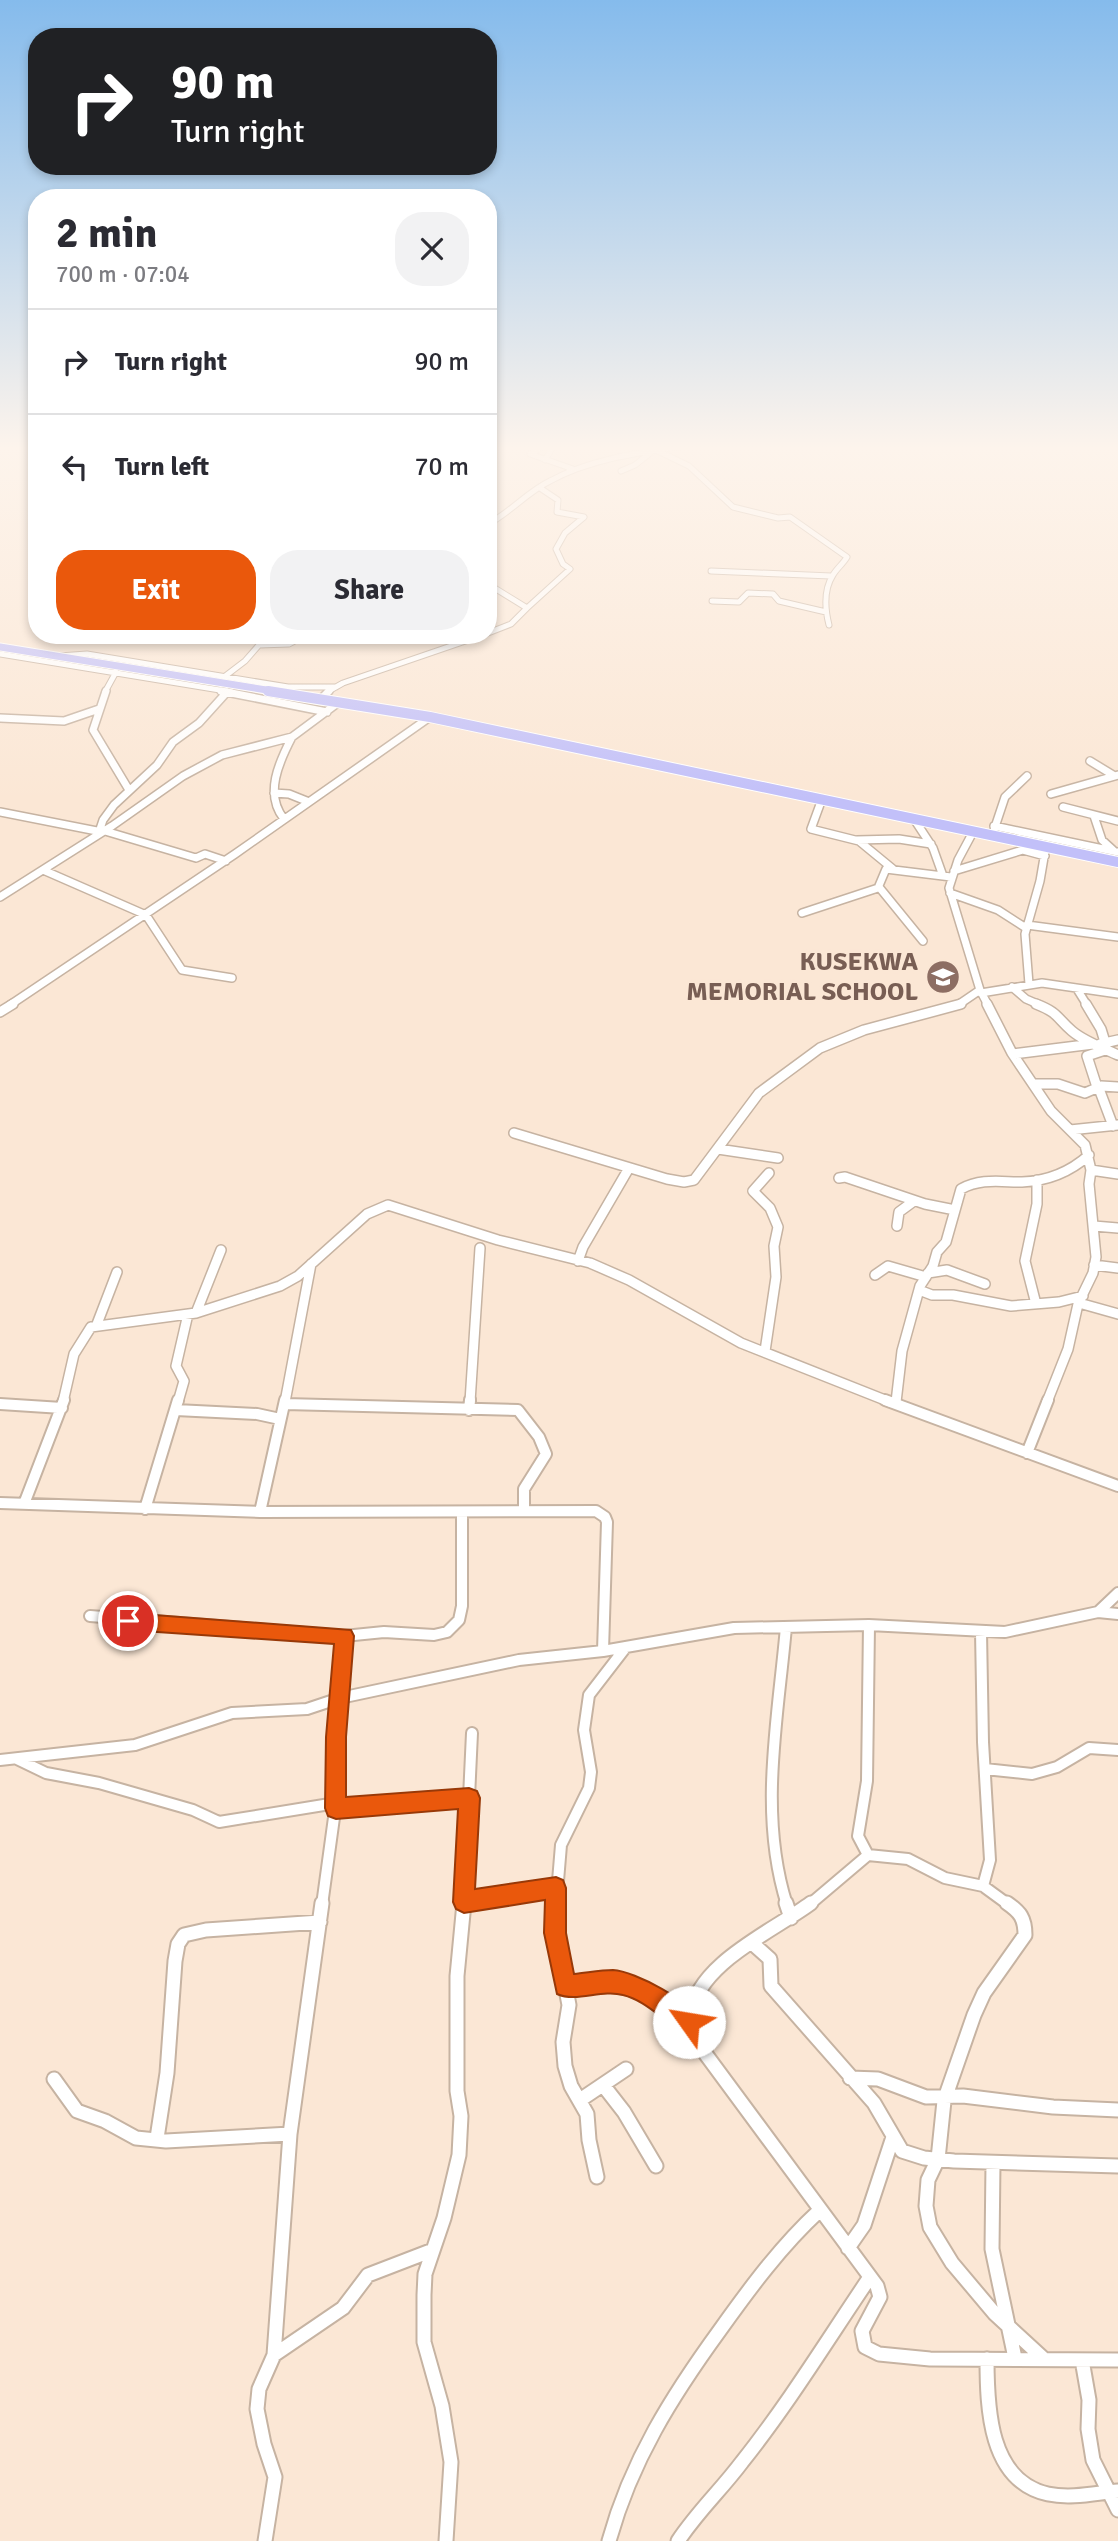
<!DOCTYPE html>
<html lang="en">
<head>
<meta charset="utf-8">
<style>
  :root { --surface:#fff; --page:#f2f2f3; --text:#2b2b33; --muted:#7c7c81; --line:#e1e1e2; --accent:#ea580c }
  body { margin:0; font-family:Signika,sans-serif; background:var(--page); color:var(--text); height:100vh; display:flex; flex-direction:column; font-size:26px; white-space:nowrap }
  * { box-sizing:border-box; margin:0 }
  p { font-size:23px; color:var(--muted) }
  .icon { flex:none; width:38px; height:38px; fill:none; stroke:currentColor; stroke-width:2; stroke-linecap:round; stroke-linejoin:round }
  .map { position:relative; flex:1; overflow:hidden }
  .drawer { position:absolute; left:28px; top:189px; width:469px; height:455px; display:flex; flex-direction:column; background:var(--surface); border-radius:28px; box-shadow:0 4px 10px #0003 }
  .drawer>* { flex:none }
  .top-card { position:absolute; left:28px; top:28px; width:469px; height:147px; border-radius:28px; box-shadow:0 4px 10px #0003; background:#202124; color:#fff; overflow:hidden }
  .pin { position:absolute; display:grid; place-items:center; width:60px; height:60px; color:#fff; margin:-30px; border:4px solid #fff; border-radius:50%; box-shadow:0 2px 7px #0007 }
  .me { position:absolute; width:77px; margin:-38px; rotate:302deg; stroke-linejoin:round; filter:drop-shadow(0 0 5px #0008) }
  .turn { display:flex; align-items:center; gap:24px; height:147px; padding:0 28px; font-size:32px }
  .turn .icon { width:91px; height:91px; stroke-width:2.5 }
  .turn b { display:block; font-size:49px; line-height:60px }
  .round { display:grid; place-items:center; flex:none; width:74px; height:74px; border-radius:28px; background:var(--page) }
  .overview { display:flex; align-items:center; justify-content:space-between; height:119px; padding:0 28px }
  h1 { font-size:42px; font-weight:700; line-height:52px }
  .button { display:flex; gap:14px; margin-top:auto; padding:14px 28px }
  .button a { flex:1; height:80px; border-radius:28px; background:var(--accent); color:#fff; font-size:28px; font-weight:700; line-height:80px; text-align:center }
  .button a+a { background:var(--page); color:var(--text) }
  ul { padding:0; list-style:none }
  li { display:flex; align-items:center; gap:21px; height:105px; padding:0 28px; border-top:2px solid var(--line) }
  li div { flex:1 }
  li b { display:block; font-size:26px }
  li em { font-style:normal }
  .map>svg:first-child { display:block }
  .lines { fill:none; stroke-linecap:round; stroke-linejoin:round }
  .minor-far4-casing { stroke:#c6b3a2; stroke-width:7 }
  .minor-far3-casing { stroke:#c6b3a2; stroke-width:10 }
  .minor-far2-casing { stroke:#c6b3a2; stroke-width:12 }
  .minor-far1-casing { stroke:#c6b3a2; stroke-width:14 }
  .minor-casing { stroke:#c6b3a2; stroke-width:17 }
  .highway-far1-casing { stroke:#fff; stroke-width:9 }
  .highway-casing { stroke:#fff; stroke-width:12 }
  .minor-far4 { stroke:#fff; stroke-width:5 }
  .minor-far3 { stroke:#fff; stroke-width:7 }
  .minor-far2 { stroke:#fff; stroke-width:9 }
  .minor-far1 { stroke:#fff; stroke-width:10 }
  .minor { stroke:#fff; stroke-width:13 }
  .highway-far1 { stroke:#c2c0f9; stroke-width:7 }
  .highway { stroke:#c2c0f9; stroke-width:10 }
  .route { fill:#ea580c; stroke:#983908; stroke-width:2 }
  .labels { text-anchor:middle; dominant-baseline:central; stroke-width:7; stroke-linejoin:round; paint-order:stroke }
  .education-label { font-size:26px; font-weight:bold; fill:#785e54; stroke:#fbe7d5; text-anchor:end }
</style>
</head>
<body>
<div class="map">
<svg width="1118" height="2541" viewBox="0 0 1118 2541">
  <rect width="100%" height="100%" fill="#fbe7d5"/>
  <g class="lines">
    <g class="minor-far4-casing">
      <path id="minor-far4" d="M545 445 530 454 573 469 569 471
        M632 445 650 452
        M658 451 689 466 733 507 778 518 790 517 847 557C843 564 837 568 833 575 824 589 825 609 829 625
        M545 460 552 448 549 445
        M621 471 635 465 649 454
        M488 524C511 512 527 492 550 481 592 458 644 452 691 445
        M711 571 831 576
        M488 584 527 608 511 624 488 633
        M712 601 739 602 748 593 773 594 779 601 826 612
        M527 608 570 569 563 564 556 549 565 533 584 517 557 512 558 500 540 488
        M0 654 232 692
        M59 656 87 654 288 687H336
        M224 677 245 661 259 645 289 644 306 635
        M105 692 116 672
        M327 692 343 683 483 635"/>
    </g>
    <g class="minor-far3-casing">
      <path id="minor-far3" d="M106 691 93 730 129 790
        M221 691 327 712
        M321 699 329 691
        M0 718 64 721 99 709
        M1090 761 1113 775
        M274 793 289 794 309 802
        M1051 794 1118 775
        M822 799 811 829 859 841 893 869
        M1063 807 1118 821
        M0 812 102 832
        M1094 816 1102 840 1113 850
        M284 819C264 794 279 762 292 737
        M914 819 933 848 943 876
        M994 826 1118 852
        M994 830 1005 797 1027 776
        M105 831 196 858 205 854 226 861
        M99 832 103 820 114 805 157 765 173 742 199 723 227 692
        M973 832 958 860 949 888 980 990 988 1005
        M857 840 899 839 931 844
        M43 870 146 915 182 970 232 978
        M954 871 1023 850 1045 856
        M879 887 923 941
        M950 893 998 910 1026 928
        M0 897 112 826 183 776 222 755 292 737 339 702
        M802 913 878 888 886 869 951 877
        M1027 925 1118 937
        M1029 984 1025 934 1040 881 1046 846
        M1012 987 1026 999 1040 1005
        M1077 989 1087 1005
        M981 993 1042 983 1118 994
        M10 1005 235 854 430 717
        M958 1005 980 990"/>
    </g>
    <g class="minor-far2-casing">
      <path id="minor-far2" d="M987 1004 1012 1053 1051 1111 1085 1145 1091 1170 1089 1184 1096 1257 1093 1273 1078 1304 1068 1349 1047 1402
        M1036 1004C1059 1013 1056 1017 1072 1031 1085 1042 1103 1048 1118 1055
        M1086 1004 1101 1029 1105 1042
        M0 1012 13 1004
        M1100 1044 1118 1040
        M1013 1054 1093 1044
        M1033 1084H1058L1085 1093 1101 1086 1118 1087
        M1098 1086 1113 1126
        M1097 1087 1087 1056 1105 1050
        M1070 1130 1118 1125
        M514 1133 667 1179 684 1182 694 1180 759 1093 820 1048 864 1030 961 1004
        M718 1149 778 1158
        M1091 1170 1118 1174
        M839 1178 845 1177 925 1204 955 1210
        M897 1226 899 1212 914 1201
        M1094 1226 1118 1228
        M578 1261 583 1247 629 1168
        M1094 1265 1118 1268
        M928 1273 947 1270 985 1284
        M875 1275 888 1266 926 1277
        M919 1290 932 1295H953L1011 1306 1059 1302 1083 1296
        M1079 1303 1118 1314
        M1036 1304 1025 1261 1037 1204V1180
        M196 1313 221 1250
        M97 1324 117 1272
        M765 1351 776 1277 774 1246 778 1227 770 1208 753 1191 769 1173
        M63 1402 74 1354 91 1327 196 1313 280 1286 298 1276 367 1214 388 1205 498 1240 590 1263 629 1280 741 1343 890 1402
        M178 1402 184 1381 176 1366 188 1314
        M285 1402 311 1264
        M470 1402 480 1248
        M896 1402 902 1351 920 1286 933 1266 937 1252 946 1242 961 1189C981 1178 1000 1182 1022 1182 1048 1181 1070 1172 1089 1155"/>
    </g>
    <g class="minor-far1-casing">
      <path id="minor-far1" d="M885 1400 1118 1486
        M0 1404 62 1408
        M285 1404 518 1410 539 1437 546 1454 524 1489V1511
        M176 1410 257 1414 280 1419
        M469 1410 470 1400
        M1027 1453 1048 1400
        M0 1503 260 1512 596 1511 605 1517 607 1522 603 1651
        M24 1504 64 1400
        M145 1509 178 1400
        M260 1512 285 1400
        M1098 1612 1118 1614
        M90 1616 344 1636 384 1632 434 1635 447 1632 459 1620 462 1606V1512
        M786 1627C778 1719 758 1814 787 1905
        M981 1632 983 1742 990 1860 983 1886
        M17 1759 46 1773 99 1783 193 1810 219 1822 336 1803
        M0 1760 135 1745 232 1713 307 1709 340 1698 519 1660 603 1651 734 1628 869 1625 1005 1632 1098 1612 1118 1593
        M985 1769 1032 1774 1057 1767 1089 1748 1118 1750
        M336 1808 469 1798
        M868 1855 858 1836 867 1781 869 1625
        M464 1902 556 1888
        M322 1905 336 1803V1736L344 1636
        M464 1905 472 1733
        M556 1905 561 1845 589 1788 591 1772 584 1730 589 1695 626 1647
        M809 1905 868 1855 908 1859 945 1878 983 1886 1009 1905"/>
    </g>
    <g class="minor-casing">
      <path id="minor" d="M556 1903 555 1933 569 2005 563 2042 565 2066 571 2086 587 2114 589 2140 597 2177
        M786 1903 791 1918
        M811 1903C775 1930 696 1964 691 2015 690 2022 692 2030 693 2037L877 2286 880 2297 862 2331 865 2347 879 2354 930 2359 1118 2360
        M1007 1903C1020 1912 1025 1918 1025 1935L984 1993 974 2015 944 2101 938 2159 928 2180 926 2206 930 2227 952 2263 995 2314 1044 2359
        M752 1943 770 1959 771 1986 874 2103 902 2151 924 2158 954 2161 1118 2166
        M565 1986C626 1979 639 1990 689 2022
        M850 2078 878 2079 926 2097 963 2096 1053 2107 1118 2110
        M54 2079 77 2111 105 2121 136 2138 166 2141 290 2134
        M603 2085 624 2112 656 2166
        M580 2100 626 2069
        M157 2138 167 2073 175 1961 178 1944 184 1935 206 1930 320 1922
        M993 2163 992 2249 1015 2358
        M848 2248 864 2225 893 2137
        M274 2355 343 2308 368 2275 433 2250
        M987 2359C987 2408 989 2481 1048 2494 1071 2499 1096 2493 1118 2491
        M1082 2360 1089 2400 1088 2429 1093 2460 1118 2510
        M265 2541 275 2477 264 2444 257 2409 259 2389 274 2355 290 2134 322 1903
        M446 2541 451 2462 442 2406 424 2342V2295L425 2274 444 2218 459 2155 461 2116 457 2091V1976L464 1903
        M609 2541C631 2461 672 2396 720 2330 750 2288 781 2246 819 2211
        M678 2541C698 2511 721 2490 742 2462 789 2403 828 2339 870 2277"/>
    </g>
    <g class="highway-far1-casing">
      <path id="highway-far1" d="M0 647 279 692"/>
    </g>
    <g class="highway-casing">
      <path id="highway" d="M268 691 430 717 1118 862"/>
    </g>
    <use href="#minor-far4" class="minor-far4"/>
    <use href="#minor-far3" class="minor-far3"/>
    <use href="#minor-far2" class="minor-far2"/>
    <use href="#minor-far1" class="minor-far1"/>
    <use href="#minor" class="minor"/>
    <use href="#highway-far1" class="highway-far1"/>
    <use href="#highway" class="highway"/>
  </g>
  <linearGradient id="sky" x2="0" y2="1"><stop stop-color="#85bbec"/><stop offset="0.56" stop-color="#fdf4ec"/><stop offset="1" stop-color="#fdf4ec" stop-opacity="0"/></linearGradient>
  <rect width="1118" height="800" fill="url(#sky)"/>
  <path class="route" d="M128 1613 351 1630 354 1636 346 1737V1797L469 1788 477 1791 480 1798 475 1889 556 1877 563 1880 566 1888V1933L574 1974C586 1973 600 1970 613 1970 635 1971 692 2002 701 2022L697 2030 689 2034C665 2024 648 2001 623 1995 601 1989 577 2003 557 1994L544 1933 545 1900 464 1913 456 1909 453 1902 458 1809 336 1819 328 1816 325 1808 326 1737 334 1644 128 1630 121 1628 119 1621 121 1615Z"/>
  <defs>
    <g id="school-disc" transform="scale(1.75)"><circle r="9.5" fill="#8d6e63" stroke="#fbe7d5"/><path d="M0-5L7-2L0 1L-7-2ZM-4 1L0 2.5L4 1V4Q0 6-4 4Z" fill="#fff"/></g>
  </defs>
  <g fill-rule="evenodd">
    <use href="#school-disc" x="943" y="977"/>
  </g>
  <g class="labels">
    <g class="education-label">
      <text x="918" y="962">KUSEKWA<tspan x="918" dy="30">MEMORIAL SCHOOL</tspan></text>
    </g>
  </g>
</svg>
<div class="pin" style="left:128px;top:1621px;background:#d93025"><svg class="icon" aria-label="arrive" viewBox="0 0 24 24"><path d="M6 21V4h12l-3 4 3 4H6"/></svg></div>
<svg class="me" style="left:689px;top:2022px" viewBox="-20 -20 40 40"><circle r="19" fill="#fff"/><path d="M0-13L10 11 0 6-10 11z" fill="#ea580c"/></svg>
<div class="top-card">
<div class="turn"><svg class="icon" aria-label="right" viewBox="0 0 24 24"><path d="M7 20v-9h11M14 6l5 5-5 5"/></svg><div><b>90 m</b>Turn right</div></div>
</div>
<section class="drawer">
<div class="overview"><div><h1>2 min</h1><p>700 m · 07:04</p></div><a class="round"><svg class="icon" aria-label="close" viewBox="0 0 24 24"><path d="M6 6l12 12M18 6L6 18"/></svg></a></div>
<ul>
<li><svg class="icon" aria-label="right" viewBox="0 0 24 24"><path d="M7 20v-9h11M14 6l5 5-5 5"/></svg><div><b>Turn right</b></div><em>90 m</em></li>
<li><svg class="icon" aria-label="left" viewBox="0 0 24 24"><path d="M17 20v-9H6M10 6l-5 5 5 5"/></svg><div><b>Turn left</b></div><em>70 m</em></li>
</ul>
<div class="button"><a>Exit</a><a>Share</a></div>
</section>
</div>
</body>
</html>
